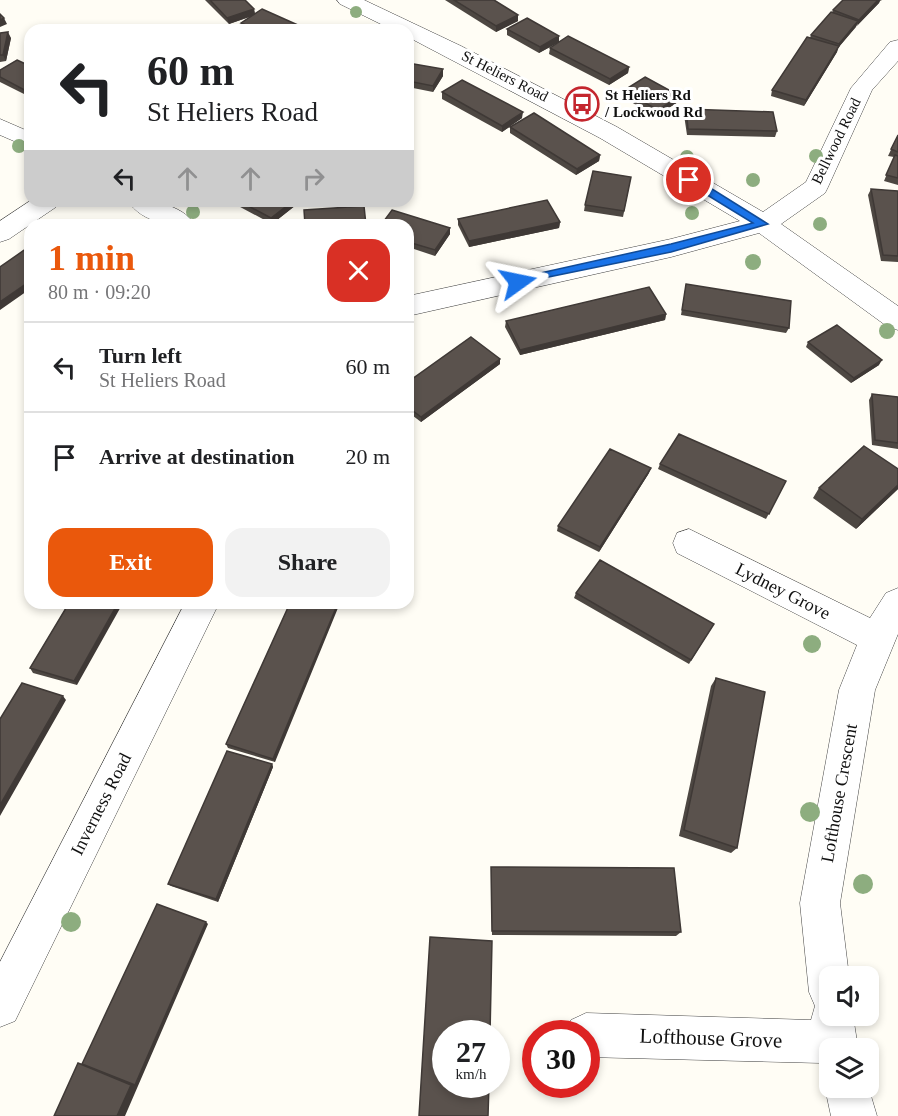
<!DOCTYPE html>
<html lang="en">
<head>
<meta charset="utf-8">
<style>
  :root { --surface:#fff; --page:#f2f2f2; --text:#202124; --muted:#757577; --line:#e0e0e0; --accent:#ea580c }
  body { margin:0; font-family:"Times New Roman",serif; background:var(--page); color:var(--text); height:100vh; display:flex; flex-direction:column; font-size:22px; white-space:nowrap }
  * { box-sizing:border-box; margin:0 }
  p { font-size:20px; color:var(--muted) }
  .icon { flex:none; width:33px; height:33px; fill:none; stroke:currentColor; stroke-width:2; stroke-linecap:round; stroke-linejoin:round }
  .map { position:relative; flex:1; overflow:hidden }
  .panel { position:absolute; left:24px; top:219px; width:390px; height:390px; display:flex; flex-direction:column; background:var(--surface); border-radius:18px; box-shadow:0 3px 9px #0003 }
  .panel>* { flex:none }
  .banner { position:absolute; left:24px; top:24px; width:390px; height:183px; border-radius:18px; box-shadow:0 3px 9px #0003; background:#fff; color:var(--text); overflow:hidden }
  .tools { position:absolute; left:819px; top:966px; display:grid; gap:12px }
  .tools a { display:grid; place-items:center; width:60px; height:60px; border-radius:12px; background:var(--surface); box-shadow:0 3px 9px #0003; font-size:30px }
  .speed { position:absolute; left:432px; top:1020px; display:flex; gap:12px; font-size:30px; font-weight:700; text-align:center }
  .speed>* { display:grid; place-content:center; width:78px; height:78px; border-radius:50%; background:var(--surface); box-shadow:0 3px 9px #0003; line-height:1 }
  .speed small { font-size:15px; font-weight:400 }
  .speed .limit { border:9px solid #d22; background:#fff; color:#111 }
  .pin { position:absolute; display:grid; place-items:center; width:51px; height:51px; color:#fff; margin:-26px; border:3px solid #fff; border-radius:50%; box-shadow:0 2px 6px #0007 }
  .me { position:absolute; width:66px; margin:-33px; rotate:78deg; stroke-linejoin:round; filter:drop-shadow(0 0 4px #0008) }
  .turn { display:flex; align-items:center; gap:21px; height:126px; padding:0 24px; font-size:27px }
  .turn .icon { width:78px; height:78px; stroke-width:2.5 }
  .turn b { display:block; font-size:42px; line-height:51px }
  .lanes { display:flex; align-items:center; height:57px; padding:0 24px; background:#0003; justify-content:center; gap:30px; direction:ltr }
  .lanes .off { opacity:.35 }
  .round { display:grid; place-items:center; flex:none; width:63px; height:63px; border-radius:18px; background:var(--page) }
  .summary { display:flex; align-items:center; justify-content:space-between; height:102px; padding:0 24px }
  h1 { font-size:36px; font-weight:700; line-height:45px; color:var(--accent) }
  .action { display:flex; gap:12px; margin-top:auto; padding:12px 24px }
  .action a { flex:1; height:69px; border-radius:18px; background:var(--accent); color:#fff; font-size:24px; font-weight:700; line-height:69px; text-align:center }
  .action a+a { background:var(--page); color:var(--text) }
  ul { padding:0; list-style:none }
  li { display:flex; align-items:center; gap:18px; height:90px; padding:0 24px; border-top:2px solid var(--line) }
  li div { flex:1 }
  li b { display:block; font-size:22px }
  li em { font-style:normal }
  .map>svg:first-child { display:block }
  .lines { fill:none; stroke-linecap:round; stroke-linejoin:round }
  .minor-casing { stroke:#444; stroke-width:1 }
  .minor { fill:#fff; fill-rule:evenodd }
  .tree { fill:#8dad7f }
  .wall { fill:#4d4742 }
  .shaded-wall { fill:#3f3936 }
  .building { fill:#5a524d; stroke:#3f3936; stroke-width:1.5 }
  .route { fill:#1a73e8; stroke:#114b97; stroke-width:1.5 }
  .labels { text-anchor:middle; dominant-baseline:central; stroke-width:6; stroke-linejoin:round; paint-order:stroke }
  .far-street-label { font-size:15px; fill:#111; stroke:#fff }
  .far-poi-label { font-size:15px; font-weight:bold; fill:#111; stroke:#fff; text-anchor:start }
  .street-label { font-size:18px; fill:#111; stroke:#fff }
  .near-street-label { font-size:21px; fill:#111; stroke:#fff }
</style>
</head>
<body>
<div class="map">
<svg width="898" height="1116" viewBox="0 0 898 1116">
  <rect width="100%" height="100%" fill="#fffdf5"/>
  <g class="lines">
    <g class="minor-casing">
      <path id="minor" d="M337 0H364L461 46 617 127 763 212 806 182 851 88 890 42 898 40V61L872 90 828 187 825 193 781 224 898 306V330L888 327 759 233 671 257 408 316V296L671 239 740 221 600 138 408 37V30H393L340 4Z
        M0 119 30 132V148L0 135Z
        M30 201H60L56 207 9 239 0 242V221Z
        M128 201C152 201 181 203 195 225 171 225 143 224 128 201Z
        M689 529 870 618 886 593 898 588V634L875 690 840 903 849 976H830V1016H853L858 1048H830V1067L821 1063 586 1057V1034H565L571 1020 586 1013 811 1020 815 1006 809 992 800 903 839 690 857 645 677 553 673 543 677 533Z
        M185 603H219L15 1021 0 1027V962Z
        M830 1076V1088L868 1086 877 1116H831L825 1088Z"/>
    </g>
    <use href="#minor" class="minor"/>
  </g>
  <g class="tree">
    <circle cx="356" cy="12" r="6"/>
    <circle cx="19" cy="146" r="7"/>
    <circle cx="816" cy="156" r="7"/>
    <circle cx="687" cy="157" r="7"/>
    <circle cx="753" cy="180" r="7"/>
    <circle cx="193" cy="212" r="7"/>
    <circle cx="692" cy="213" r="7"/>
    <circle cx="820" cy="224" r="7"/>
    <circle cx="753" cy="262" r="8"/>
    <circle cx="887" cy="331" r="8"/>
    <circle cx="812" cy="644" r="9"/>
    <circle cx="810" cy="812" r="10"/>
    <circle cx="863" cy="884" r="10"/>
    <circle cx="71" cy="922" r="10"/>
  </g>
  <path class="wall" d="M205 0H245L254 9 255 14 309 30H246L243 29 241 23 252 16 229 24Z
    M445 0H494L518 21 496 32Z
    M843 0H882L880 1 879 3 857 25 838 48 837 52 804 106 771 96 772 90 810 38 811 35Z
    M507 29 559 42 539 53 507 35Z
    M0 33 11 38 6 61 0 62Z
    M550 48 629 67 628 73 609 85 549 54Z
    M408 63 443 76 433 92 408 87Z
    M30 66V97L0 82V70Z
    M623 91 678 102 656 116 622 97Z
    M442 92 522 118 502 132 442 99Z
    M686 109 777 131 775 137 687 135 684 115Z
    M510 127 600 155 599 161 576 175 510 133Z
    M898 135V185L884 181 894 157 888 156Z
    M631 177 623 217 584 211 585 205Z
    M871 189 898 191V262L881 261 868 195Z
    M229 201H296V205L272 224Z
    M458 219 560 222 559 228 469 247 458 225Z
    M408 225 450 228V234L435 256 408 247Z
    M686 284 789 328 786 333 681 315Z
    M666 314 665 320 520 355 505 327 506 321Z
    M808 342 879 365 851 383 806 347Z
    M500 364 421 422 408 412V382Z
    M872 394 898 397V449L872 445 869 400Z
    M660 464 786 481 766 519 658 469Z
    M898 469V489L856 529 813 498 819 488Z
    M649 473 599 552 557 531 558 526Z
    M576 593 714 624 689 664 574 598Z
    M69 603 77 685 33 673 30 668Z
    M290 603 275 762 228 748 226 744Z
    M716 678 737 848 731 853 679 836 711 686Z
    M272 764 273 767 218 902 171 886 168 884Z
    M491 867 681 932 676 936 492 935 491 872Z"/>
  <path class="shaded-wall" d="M878 0H880L879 3 857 26 859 20Z
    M254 9 255 15 229 24 227 18Z
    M518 15V21L496 32V26Z
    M4 18 7 24 0 27V20Z
    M858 21 856 27 838 48 837 52 804 106 806 100 836 50 839 44Z
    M8 32 11 38 6 61 3 55Z
    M559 36V42L539 53 540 47Z
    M629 67 628 73 609 85 610 79Z
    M443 69V76L433 92V86Z
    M680 96 678 102 656 116 658 110Z
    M523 112 522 118 502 132V126Z
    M600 155 599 161 576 175 577 169Z
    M293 201H296V205L272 224 271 218Z
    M560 222 559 228 469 247V241Z
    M450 228V234L435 256V250Z
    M30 281V289L0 310V302Z
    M666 314 665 320 520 355V350Z
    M500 359V364L421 422V417Z
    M882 360 879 365 851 383 854 378Z
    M412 445V450L408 461V455Z
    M651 468 649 473 599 552 600 547Z
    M898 485V489L856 529 862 519Z
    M118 603H123L77 685 74 681Z
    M338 603H340L275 762 273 759Z
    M63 696 66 700 0 816V805Z
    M272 764 273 767 218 902 216 899Z
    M206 922 208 924 125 1116H117L78 1063 86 1065Z"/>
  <path class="building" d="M210 0H245L254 9 227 18Z
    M454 0H494L518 15 496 26Z
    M843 0H878L859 20 833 10Z
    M262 9 309 30H258L241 23Z
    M831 12 858 21 839 44 811 35Z
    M0 14 4 18 0 20Z
    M527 18 559 36 540 47 507 29Z
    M8 32 3 55H0V33Z
    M568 36 629 67 610 79 550 48Z
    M807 37 839 46 806 100 772 90Z
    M17 60 30 66V93L0 77V70Z
    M408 63 443 69 433 86 408 81Z
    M645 77 680 96 658 110 623 91Z
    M462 80 523 112 502 126 442 92Z
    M686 109 773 112 777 131 688 129Z
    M534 113 600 155 577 169 510 127Z
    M898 135V152L891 149Z
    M895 155 898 156V178L886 175Z
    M593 171 631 177 624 211 585 205Z
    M871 189 898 191V256L883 255Z
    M547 200 560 222 469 241 458 219Z
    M239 201H293L271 218Z
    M364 206 366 225H305L304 210Z
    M392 210 450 228 435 250 408 242V225H381Z
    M30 246V281L0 302V267Z
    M686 284 791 301 789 328 682 310Z
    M649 287 666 314 520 350 506 321Z
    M837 325 882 360 854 378 808 342Z
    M471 337 500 359 421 417 408 407V382Z
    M872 394 898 397V443L875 440Z
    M679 434 786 481 769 514 660 464Z
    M408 444 412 445 408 455Z
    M864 446 898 469V485L862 519 819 488Z
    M610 449 651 468 600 547 558 526Z
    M600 560 714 624 691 660 576 593Z
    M69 603H118L74 681 30 668Z
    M290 603H338L273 759 226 744Z
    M716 678 765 692 737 848 684 830Z
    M22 683 63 696 0 805V719Z
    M227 751 272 764 216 899 168 884Z
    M491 867 674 868 681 932 492 931Z
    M157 904 206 922 135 1085 82 1064Z
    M430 937 492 941 490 1034H446V1084H489L488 1116H419Z
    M78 1063 131 1085 117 1116H54Z"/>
  <path class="route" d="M686 177H693L768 224 671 252 514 284V279L518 278 671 244 753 223 686 182Z"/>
  <defs>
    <g id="bus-ring" transform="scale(1.725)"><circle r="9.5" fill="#fff" stroke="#c4262e" stroke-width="1.5"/><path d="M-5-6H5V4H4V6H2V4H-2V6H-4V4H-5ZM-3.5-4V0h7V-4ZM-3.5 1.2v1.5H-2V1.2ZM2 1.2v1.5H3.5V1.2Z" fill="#c4262e"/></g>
  </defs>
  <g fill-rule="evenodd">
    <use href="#bus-ring" x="582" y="104"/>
  </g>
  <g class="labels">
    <g class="far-street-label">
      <text transform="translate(505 76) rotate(27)">St Heliers Road</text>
      <text transform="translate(836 141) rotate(-64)">Bellwood Road</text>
    </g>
    <g class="far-poi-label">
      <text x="605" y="95">St Heliers Rd<tspan x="605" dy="17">/ Lockwood Rd</tspan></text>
    </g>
    <g class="street-label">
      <text transform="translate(783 591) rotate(27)">Lydney Grove</text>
      <text transform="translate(839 793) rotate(-80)">Lofthouse Crescent</text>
      <text transform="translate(101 804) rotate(-63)">Inverness Road</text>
    </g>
    <g class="near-street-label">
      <text transform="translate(711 1038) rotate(2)">Lofthouse Grove</text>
    </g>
  </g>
</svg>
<div class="tools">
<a><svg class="icon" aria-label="sound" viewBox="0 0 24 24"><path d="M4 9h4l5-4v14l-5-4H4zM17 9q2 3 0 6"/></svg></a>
<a><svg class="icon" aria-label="layers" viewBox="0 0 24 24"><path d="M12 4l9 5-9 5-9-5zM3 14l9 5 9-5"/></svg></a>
</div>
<div class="speed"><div>27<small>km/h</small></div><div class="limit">30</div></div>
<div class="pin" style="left:689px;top:180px;background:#d93025"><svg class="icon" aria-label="arrive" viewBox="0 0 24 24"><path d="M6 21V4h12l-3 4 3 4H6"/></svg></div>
<svg class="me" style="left:518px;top:282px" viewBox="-20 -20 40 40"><path d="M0-17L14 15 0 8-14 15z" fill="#1a73e8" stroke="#fff" stroke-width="4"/></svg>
<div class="banner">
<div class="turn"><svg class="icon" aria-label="left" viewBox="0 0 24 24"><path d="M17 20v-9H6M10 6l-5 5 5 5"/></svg><div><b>60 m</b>St Heliers Road</div></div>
<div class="lanes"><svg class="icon" aria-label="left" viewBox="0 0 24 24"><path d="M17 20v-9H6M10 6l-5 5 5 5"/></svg><svg class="icon off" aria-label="ahead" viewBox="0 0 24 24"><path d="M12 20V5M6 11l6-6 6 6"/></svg><svg class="icon off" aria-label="ahead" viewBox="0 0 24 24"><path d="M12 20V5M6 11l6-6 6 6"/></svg><svg class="icon off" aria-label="right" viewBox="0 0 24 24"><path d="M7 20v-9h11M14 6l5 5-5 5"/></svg></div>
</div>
<section class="panel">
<div class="summary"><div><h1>1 min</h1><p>80 m · 09:20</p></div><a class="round" style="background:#d93025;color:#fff"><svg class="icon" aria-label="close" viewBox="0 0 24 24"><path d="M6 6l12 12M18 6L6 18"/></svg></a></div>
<ul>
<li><svg class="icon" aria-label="left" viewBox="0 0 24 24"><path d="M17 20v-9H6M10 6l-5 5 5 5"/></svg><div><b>Turn left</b><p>St Heliers Road</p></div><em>60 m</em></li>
<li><svg class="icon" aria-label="arrive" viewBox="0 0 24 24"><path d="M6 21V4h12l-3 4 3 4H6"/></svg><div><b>Arrive at destination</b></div><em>20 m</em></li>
</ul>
<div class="action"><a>Exit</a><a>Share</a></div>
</section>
</div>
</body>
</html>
